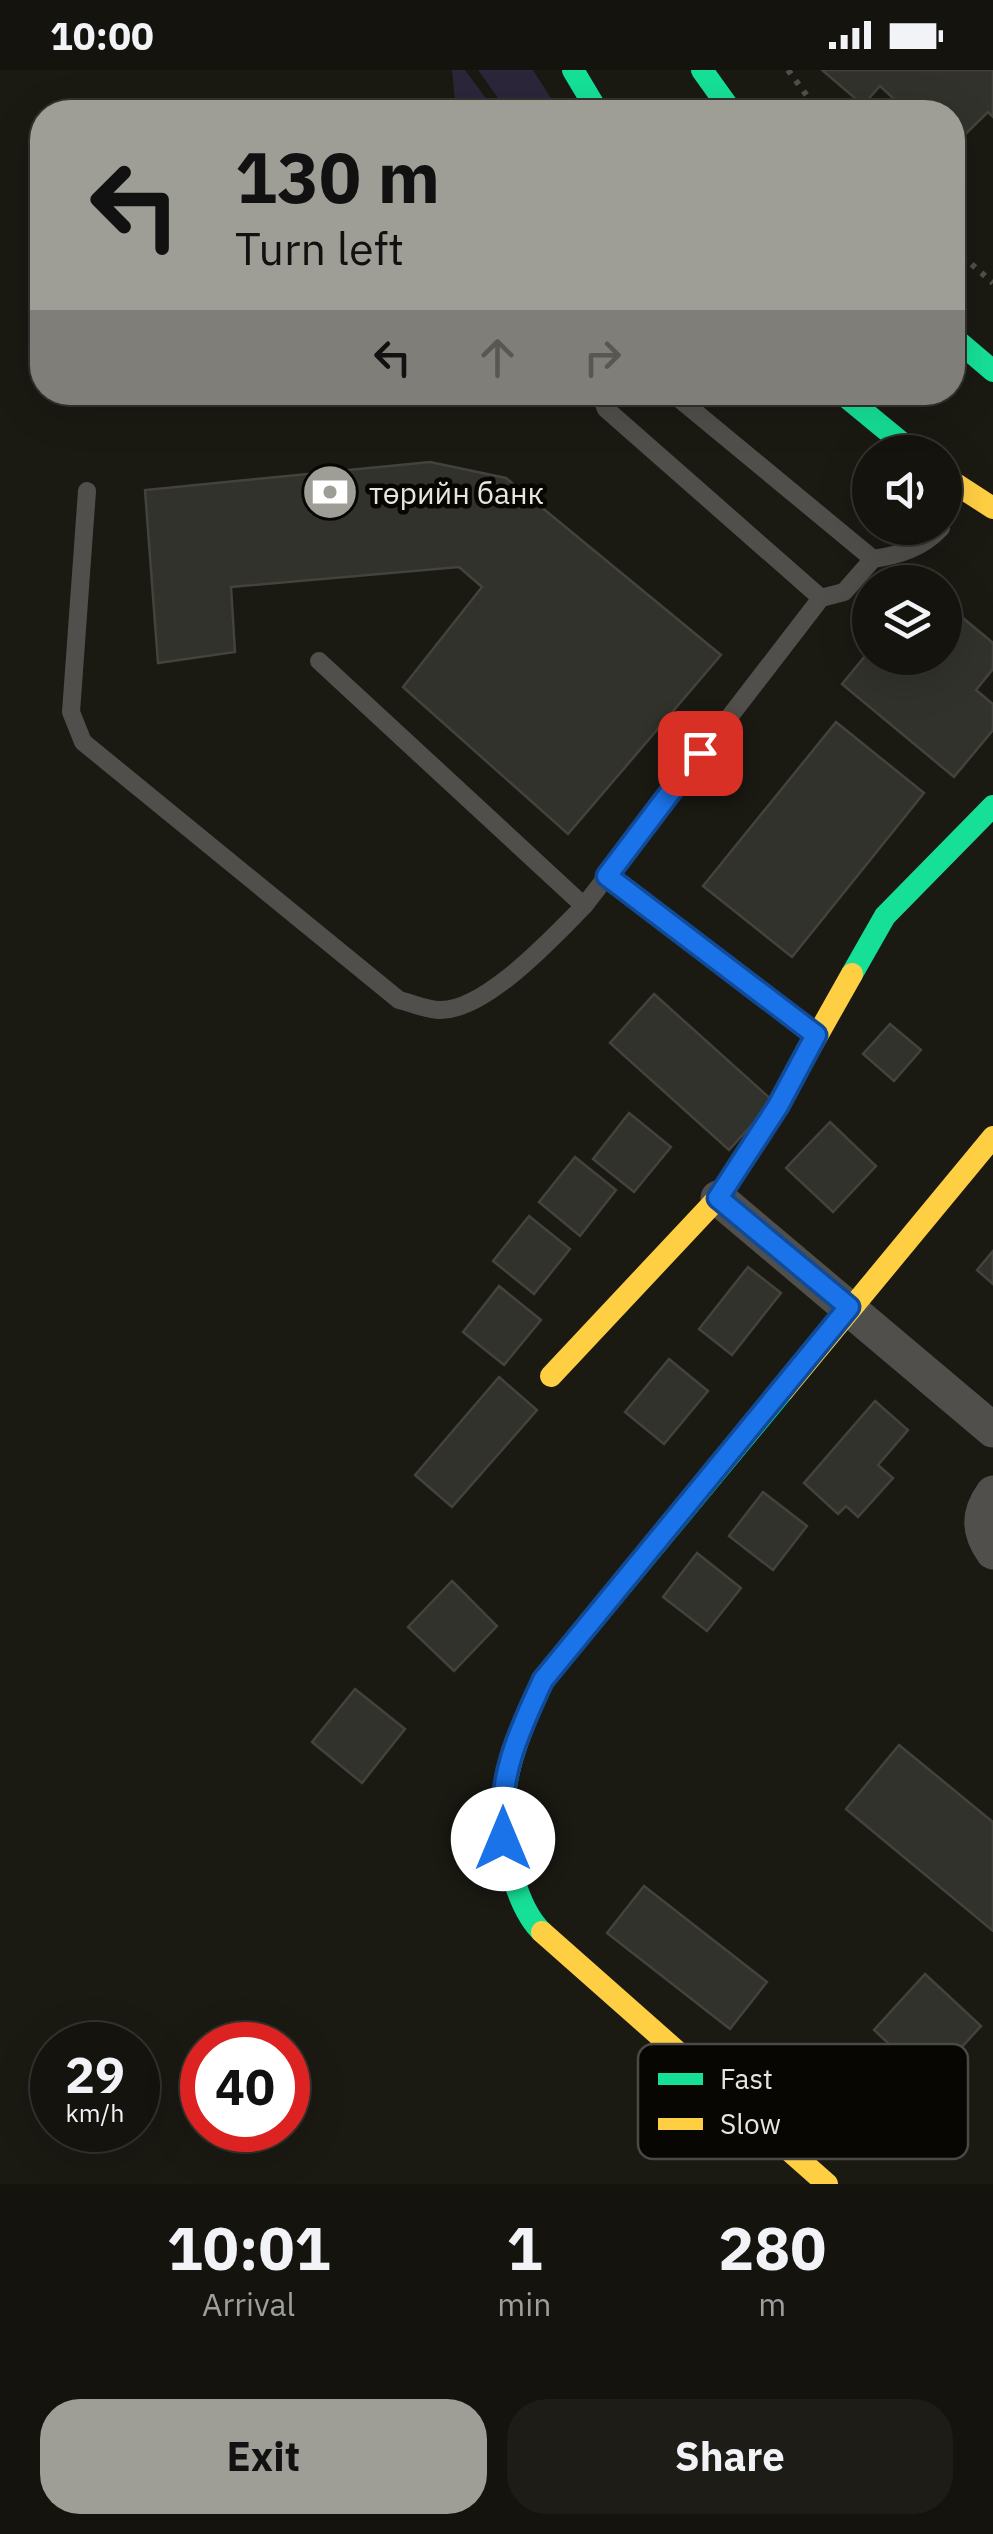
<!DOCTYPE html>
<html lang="en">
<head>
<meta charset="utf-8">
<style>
  :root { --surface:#14130e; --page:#1d1c17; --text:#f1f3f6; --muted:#9d9e9e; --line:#33322e; --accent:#9f9e96 }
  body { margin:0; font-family:"IBM Plex Sans",sans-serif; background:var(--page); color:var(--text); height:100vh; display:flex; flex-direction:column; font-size:38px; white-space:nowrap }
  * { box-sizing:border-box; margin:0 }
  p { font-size:32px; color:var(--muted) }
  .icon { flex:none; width:55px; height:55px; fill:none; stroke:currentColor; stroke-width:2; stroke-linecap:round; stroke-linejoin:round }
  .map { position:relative; height:2114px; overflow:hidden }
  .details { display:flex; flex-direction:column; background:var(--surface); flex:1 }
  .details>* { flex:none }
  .hud { position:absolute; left:30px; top:30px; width:935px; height:305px; border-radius:40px; box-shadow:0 10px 40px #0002,0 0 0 2px var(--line); background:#9f9e96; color:#111; overflow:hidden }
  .fabs { position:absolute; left:852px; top:365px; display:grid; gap:20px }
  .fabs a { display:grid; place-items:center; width:110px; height:110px; border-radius:50%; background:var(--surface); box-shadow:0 10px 40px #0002,0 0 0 2px var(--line); font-size:50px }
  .speed { position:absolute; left:30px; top:1952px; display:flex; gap:20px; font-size:50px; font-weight:700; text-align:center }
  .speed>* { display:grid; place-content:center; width:130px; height:130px; border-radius:50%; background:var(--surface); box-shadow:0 10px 40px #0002,0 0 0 2px var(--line); line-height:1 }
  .speed small { font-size:25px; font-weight:400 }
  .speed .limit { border:15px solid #d22; background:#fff; color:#111 }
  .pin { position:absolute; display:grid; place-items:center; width:85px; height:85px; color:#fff; margin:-42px; border-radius:20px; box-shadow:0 5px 15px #0006 }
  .me { position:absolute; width:110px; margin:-55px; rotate:0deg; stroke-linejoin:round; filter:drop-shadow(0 0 8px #0008) }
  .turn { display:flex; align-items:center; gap:35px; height:210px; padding:0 40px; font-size:45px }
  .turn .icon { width:130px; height:130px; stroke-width:2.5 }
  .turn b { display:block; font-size:70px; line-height:85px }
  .lanes { display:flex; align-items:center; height:95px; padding:0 40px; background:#0003; justify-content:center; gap:50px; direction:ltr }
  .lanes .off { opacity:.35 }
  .eta { display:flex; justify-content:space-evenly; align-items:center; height:170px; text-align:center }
  .eta b { font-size:60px; font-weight:700; line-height:70px }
  .primary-button { display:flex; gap:20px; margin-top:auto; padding:20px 40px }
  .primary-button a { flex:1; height:115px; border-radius:40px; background:var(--accent); color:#111; font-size:40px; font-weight:700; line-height:115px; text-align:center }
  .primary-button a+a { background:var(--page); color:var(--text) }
  .status { display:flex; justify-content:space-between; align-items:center; height:70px; padding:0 50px; background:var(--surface); direction:ltr }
  .status svg { height:28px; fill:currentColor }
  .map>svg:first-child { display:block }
  .green { fill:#2b263a }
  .building { fill:#32322c; stroke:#43423c; stroke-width:2.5 }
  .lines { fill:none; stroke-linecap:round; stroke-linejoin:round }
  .path { stroke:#4f4f4b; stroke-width:6; stroke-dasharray:5 8; stroke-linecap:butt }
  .lane { stroke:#504f4c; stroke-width:18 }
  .street { stroke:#504f4c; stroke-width:35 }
  .fast { stroke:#16e098; stroke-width:22 }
  .slow { stroke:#ffcf43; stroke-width:22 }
  .route-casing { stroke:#114b97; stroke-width:25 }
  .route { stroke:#1a73e8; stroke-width:18 }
  .labels { text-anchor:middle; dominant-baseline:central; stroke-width:9; stroke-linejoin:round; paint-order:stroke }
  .poi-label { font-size:30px; fill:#e6e6dd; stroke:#070603; text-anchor:start }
  .key { fill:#070603; stroke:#4a4944; stroke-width:2.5 }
  .key-label { font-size:28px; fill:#e6e6dd }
</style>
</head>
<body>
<div class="status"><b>10:00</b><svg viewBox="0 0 49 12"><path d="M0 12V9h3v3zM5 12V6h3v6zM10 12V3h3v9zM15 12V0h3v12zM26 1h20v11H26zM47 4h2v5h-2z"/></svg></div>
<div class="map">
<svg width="993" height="2114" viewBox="0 0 993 2114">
  <rect width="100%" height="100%" fill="#1a1912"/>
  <path class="green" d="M452 0H465L496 42H456Z
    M478 0H533L560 42H508Z"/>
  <path class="building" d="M822 0H993V47L988 42 952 77V42H908L880 16 863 35Z
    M430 392 506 408 721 585 568 764 403 617 482 517 459 497 231 517 235 582 158 593 145 420Z
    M945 533 993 573V599L976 620 993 634V660L954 707 842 614 870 580V588H945Z
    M836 652 924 723 792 887 703 816Z
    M654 924 773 1031 729 1080 610 973Z
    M890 954 921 980 894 1011 863 984Z
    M629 1043 671 1077 634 1122 593 1089Z
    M830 1052 876 1096 833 1142 786 1098Z
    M575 1087 616 1120 580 1166 539 1132Z
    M529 1146 570 1179 534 1224 493 1191Z
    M993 1181V1214L977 1200Z
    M748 1197 781 1223 732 1285 699 1259Z
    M499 1216 541 1250 504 1295 463 1262Z
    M669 1289 708 1321 664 1374 625 1342Z
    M499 1307 537 1340 452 1437 415 1405Z
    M875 1331 908 1360 878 1395 893 1408 858 1447 846 1436 838 1444 804 1413Z
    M763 1422 807 1456 773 1500 729 1466Z
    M697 1483 741 1518 707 1561 663 1527Z
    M452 1511 497 1556 454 1601 408 1557Z
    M355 1619 405 1659 362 1713 312 1672Z
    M899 1675 993 1752V1861L846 1739Z
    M644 1816 767 1912 730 1959 607 1863Z
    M925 1904 981 1956 930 2012 874 1960Z"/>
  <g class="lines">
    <path class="path" d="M788 0 819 42
      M952 177 993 213"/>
    <path class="lane" d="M599 322 606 339 821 528 844 522 873 489C900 485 922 478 941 458
      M671 322 873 489
      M87 421 71 642 83 672 399 930C411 933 425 939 438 940 484 943 553 867 584 836L821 528
      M319 591 584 836
      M607 806 813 963"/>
    <path class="street" d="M718 1128 993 1360
      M993 1423C978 1444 978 1461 993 1482"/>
    <path class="fast" d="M573 0 598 42
      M702 0 732 42
      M952 266 993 301
      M840 322 913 382
      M852 904 885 846 993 736
      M542 1862C527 1848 519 1827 513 1807 490 1735 512 1677 543 1611L783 1321"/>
    <path class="slow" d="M945 407 993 438
      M551 1306 718 1128 777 1037 852 904
      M783 1321 993 1067
      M542 1862 827 2114"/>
  </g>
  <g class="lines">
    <g class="route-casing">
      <path id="route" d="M503 1769C497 1709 518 1663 543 1610L849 1237 718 1128 778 1036 816 965 607 806 700 683"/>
    </g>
    <use href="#route" class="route"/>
  </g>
  <defs>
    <g id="bank-disc" transform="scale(2.875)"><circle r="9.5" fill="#9f9e96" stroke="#070603"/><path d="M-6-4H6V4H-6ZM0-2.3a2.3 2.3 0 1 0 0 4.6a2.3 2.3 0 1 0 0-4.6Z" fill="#fff"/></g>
  </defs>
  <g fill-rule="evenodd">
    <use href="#bank-disc" x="330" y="422"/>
  </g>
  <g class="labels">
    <g class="poi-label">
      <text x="369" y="422">төрийн банк</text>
    </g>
  </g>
  <rect x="638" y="1974" width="330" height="115" rx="15" class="key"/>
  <rect x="658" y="2003" width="45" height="12" fill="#16e098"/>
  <rect x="658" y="2048" width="45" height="12" fill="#ffcf43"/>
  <g class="key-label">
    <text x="720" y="2019">Fast</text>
    <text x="720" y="2064">Slow</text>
  </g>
</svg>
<div class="fabs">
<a><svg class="icon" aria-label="sound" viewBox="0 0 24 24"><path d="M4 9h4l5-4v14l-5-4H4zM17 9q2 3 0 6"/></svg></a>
<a><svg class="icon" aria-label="layers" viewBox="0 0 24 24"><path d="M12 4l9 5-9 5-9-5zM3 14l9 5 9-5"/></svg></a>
</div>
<div class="speed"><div>29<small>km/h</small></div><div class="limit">40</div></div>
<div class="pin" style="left:700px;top:683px;background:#d93025"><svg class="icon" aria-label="arrive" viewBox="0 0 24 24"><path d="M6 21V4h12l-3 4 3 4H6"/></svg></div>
<svg class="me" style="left:503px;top:1769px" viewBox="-20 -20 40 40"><circle r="19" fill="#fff"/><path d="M0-13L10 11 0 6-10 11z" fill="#1a73e8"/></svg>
<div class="hud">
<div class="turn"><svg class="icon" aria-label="left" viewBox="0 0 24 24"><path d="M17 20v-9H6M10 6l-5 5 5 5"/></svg><div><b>130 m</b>Turn left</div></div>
<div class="lanes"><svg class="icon" aria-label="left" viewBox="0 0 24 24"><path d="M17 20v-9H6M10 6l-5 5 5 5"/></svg><svg class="icon off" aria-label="ahead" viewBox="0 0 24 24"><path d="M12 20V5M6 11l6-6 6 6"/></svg><svg class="icon off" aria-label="right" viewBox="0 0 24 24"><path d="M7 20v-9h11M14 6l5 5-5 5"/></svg></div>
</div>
</div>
<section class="details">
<div class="eta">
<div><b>10:01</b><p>Arrival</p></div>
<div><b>1</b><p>min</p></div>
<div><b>280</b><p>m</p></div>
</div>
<div class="primary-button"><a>Exit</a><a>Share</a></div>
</section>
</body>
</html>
